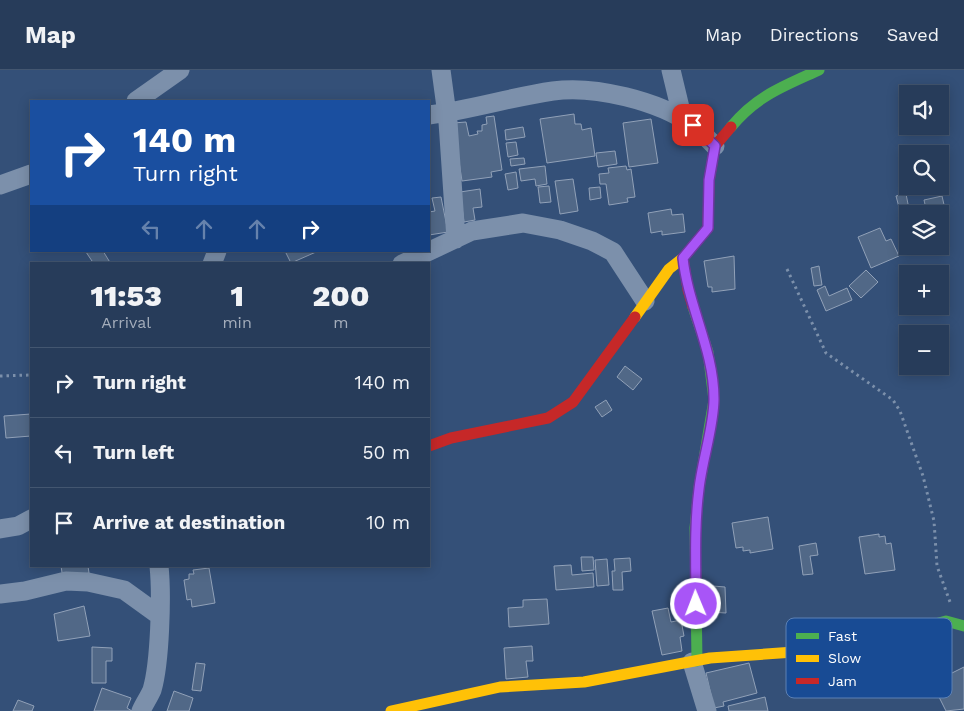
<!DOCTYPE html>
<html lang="en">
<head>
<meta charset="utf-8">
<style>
  :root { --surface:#273c5a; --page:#2f4360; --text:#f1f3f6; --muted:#a4adbb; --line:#435670 }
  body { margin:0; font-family:"Work Sans",sans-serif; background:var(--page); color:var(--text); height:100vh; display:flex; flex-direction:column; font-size:19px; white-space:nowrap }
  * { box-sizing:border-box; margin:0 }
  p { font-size:16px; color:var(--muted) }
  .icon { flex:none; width:28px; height:28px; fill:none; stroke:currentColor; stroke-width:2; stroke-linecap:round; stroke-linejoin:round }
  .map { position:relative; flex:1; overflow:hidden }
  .side { position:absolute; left:30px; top:192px; width:400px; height:305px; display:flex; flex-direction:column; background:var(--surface); border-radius:0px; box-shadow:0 2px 12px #0003,0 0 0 1px var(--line) }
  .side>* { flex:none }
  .guide { position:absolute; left:30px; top:30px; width:400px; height:152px; border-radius:0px; box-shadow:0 2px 12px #0003,0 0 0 1px var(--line); background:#1a4fa0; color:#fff; overflow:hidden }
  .buttons { position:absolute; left:899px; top:15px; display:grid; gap:10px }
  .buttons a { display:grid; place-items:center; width:50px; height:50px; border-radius:0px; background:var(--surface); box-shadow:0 2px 12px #0003,0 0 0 1px var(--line); font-size:25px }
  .pin { position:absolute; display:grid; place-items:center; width:42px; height:42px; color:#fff; margin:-21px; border-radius:10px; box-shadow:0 2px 8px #0006 }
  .me { position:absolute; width:55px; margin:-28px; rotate:359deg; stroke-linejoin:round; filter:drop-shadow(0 0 4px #0008) }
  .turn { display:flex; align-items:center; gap:18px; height:105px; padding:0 20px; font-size:22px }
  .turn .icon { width:65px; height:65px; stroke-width:2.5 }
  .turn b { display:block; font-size:35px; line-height:42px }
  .lanes { display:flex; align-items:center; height:48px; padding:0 20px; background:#0003; justify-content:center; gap:25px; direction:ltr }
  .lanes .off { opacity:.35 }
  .eta { display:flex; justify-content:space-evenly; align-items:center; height:85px; text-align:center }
  .eta b { font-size:30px; font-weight:800; line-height:35px }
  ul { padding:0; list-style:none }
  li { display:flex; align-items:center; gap:15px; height:70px; padding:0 20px; border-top:1px solid var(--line) }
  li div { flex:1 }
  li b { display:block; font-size:19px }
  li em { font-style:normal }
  header { display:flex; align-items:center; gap:30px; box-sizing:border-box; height:70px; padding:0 25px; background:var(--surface); border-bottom:1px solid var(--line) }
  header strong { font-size:24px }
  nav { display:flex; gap:28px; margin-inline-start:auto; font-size:18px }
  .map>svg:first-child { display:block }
  .building { fill:#516887; stroke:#91a1b8 }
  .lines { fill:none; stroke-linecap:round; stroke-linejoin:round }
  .path { stroke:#7c90ab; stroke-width:3; stroke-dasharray:2.5 4; stroke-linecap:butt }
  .street { stroke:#7c90ab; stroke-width:19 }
  .fast { stroke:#4caf50; stroke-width:11 }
  .slow { stroke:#ffc107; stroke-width:11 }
  .jam { stroke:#c62828; stroke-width:11 }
  .route-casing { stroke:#6d37a1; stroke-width:12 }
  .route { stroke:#a855f7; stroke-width:9 }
  .key { fill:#184b94; stroke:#5d81b4; stroke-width:1 }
  .key-label { font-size:14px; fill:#fff }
</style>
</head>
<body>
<header>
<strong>Map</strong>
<nav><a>Map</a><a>Directions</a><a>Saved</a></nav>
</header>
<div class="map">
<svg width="964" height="641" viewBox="0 0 964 641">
  <rect width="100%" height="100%" fill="#345078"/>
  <path class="building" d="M574 44 575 54H581L582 60 591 58 595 86 547 93 540 49Z
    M494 46 502 100 491 102 492 107 462 111 453 53 466 52 469 66 478 64 477 61H482V55L487 54 486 47Z
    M651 49 658 93 629 97 623 53Z
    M523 57 525 67 506 70 505 60Z
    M516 72 518 85 508 87 506 73Z
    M615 81 617 94 598 97 596 83Z
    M524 88 525 94 511 96 510 89Z
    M545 96 547 114 536 116 535 109 521 111 519 99Z
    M626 96 627 100 631 99 635 127 627 128 628 132 609 135 606 114H600L599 104 609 103 608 98Z
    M516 102 518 118 508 120 505 104Z
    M573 109 578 141 560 144 555 111Z
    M947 115 949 124 941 125 939 117Z
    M549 116 551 132 540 133 538 117Z
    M600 117 601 128 590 130 589 118Z
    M480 119 482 137 473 138 475 150 464 152 460 122Z
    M906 124 909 139 900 141 896 126Z
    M942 126 945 139 927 143 924 130Z
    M441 127 448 162 429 165V142L435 141 432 128Z
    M671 139 672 145 683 144 685 162 662 165V161L651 163 648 143Z
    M880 158 886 171 891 169 899 186 871 198 858 167Z
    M88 181H103L111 194H94L86 182Z
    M285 181H315L316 182 291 193Z
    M734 186 735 219 712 222V217H708L704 191Z
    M819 196 822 215 814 216 811 198Z
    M866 200 878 212 861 228 849 216Z
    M825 216 829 226 847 218 852 230 826 241 817 220Z
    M625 296 642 309 633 320 617 307Z
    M606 330 612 340 602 347 595 337Z
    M31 344V366L6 368 4 346Z
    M768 447 773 479 750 483V480L743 481V477L736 478 732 453Z
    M879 464V467L885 466 886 474 891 473 895 500 865 504 859 467Z
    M816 473 818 485 810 486 813 504 803 505 799 476Z
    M581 487H593L594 500 582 501Z
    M630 488 631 501 622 502 623 520H613L612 501H615L614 489Z
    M607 489 609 515 597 516 595 490Z
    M571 495 572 505 593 503 594 517 556 520 554 496Z
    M61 496H88L89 503 63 509Z
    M209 498 215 533 192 537 191 529 187 530 184 510 189 509V504H194L193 500Z
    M713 516 725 517 726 543 709 542 703 526 712 527Z
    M547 529 549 554 509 557 508 538 523 537V530Z
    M84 536 90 566 58 571 54 544Z
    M668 538 671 552 681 550 684 566 680 567 682 581 662 585 652 541Z
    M532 576 533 591H526L528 607 506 609 504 578Z
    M92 577 112 578V591H106V613H92Z
    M196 593 205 594 201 621 192 620Z
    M749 593 757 623 723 632 724 636 714 638 706 603Z
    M964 597V639L946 641 932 613Z
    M102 618 131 628 127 638 132 641H94Z
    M174 621 193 628 189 641H167Z
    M765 627 768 641H729L728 636Z
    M18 630 34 636 32 641H13Z"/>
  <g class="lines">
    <path class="path" d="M787 199 826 283 893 330 900 341 923 406 934 451 937 496 950 532
      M0 306 31 305"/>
    <path class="street" d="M441 0 448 52 456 169
      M671 0 683 50
      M136 31 180 0
      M429 45C471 40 511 27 553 21 594 15 659 31 692 55 701 61 708 69 715 76
      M0 115 31 104
      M212 194 217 181
      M402 194 472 161 523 153 560 160 592 171 613 182 645 231
      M0 459 18 456 31 449
      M0 524 25 521 66 511 88 512 124 520 160 546
      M692 592 707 641
      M141 641C144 634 149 627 152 620 160 593 162 525 159 496"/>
    <path class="fast" d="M731 57C756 26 784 16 819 0
      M693 237 708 282 714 330 699 418 695 458 697 591
      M794 582 830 580 871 572 946 551 964 556"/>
    <path class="slow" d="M635 247 669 199 683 188
      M391 641 500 617 584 612 710 588 794 582"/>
    <path class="jam" d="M693 237 688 220 683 188 708 158 709 111 715 76 731 57
      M429 376 451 368 548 348 573 332 635 247"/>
  </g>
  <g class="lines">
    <g class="route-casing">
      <path id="route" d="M693 55 715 76 709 110 708 158 683 188C688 236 714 280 714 329 714 356 702 391 699 419 694 458 696 495 696 534"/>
    </g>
    <use href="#route" class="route"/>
  </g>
  <rect x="786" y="548" width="166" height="80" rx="8" class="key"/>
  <rect x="796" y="563" width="23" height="6" fill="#4caf50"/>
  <rect x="796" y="585" width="23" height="7" fill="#ffc107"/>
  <rect x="796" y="608" width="23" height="6" fill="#c62828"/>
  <g class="key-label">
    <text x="828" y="571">Fast</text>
    <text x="828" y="593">Slow</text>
    <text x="828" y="616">Jam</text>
  </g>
</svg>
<div class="buttons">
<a><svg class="icon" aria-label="sound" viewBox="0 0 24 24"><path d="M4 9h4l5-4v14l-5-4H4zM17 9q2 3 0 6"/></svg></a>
<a><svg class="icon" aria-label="search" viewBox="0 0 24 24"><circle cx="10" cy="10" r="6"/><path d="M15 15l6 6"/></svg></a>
<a><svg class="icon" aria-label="layers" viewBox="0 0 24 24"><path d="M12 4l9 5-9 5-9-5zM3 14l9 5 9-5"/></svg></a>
<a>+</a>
<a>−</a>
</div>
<div class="pin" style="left:693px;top:55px;background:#d93025"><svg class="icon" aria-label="arrive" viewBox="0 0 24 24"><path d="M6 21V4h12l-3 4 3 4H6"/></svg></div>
<svg class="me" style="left:696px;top:534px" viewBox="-20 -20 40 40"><circle r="17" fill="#a855f7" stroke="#fff" stroke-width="3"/><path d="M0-11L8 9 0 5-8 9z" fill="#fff"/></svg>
<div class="guide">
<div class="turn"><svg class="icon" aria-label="right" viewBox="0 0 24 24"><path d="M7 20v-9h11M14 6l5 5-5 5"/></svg><div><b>140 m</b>Turn right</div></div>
<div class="lanes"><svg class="icon off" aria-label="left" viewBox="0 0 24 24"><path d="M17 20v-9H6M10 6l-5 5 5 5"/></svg><svg class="icon off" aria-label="ahead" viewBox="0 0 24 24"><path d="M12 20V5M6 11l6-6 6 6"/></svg><svg class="icon off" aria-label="ahead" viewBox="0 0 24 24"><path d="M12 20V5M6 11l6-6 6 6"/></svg><svg class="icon" aria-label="right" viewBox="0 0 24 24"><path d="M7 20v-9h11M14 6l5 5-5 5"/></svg></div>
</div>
<section class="side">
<div class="eta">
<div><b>11:53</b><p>Arrival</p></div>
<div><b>1</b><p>min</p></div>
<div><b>200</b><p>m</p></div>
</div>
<ul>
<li><svg class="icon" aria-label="right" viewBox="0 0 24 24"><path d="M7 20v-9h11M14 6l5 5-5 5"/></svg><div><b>Turn right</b></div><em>140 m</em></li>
<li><svg class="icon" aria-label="left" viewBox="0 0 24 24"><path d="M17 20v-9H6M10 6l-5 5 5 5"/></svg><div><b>Turn left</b></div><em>50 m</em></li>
<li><svg class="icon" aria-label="arrive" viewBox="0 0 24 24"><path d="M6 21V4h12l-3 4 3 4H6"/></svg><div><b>Arrive at destination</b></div><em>10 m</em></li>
</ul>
</section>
</div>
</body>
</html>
